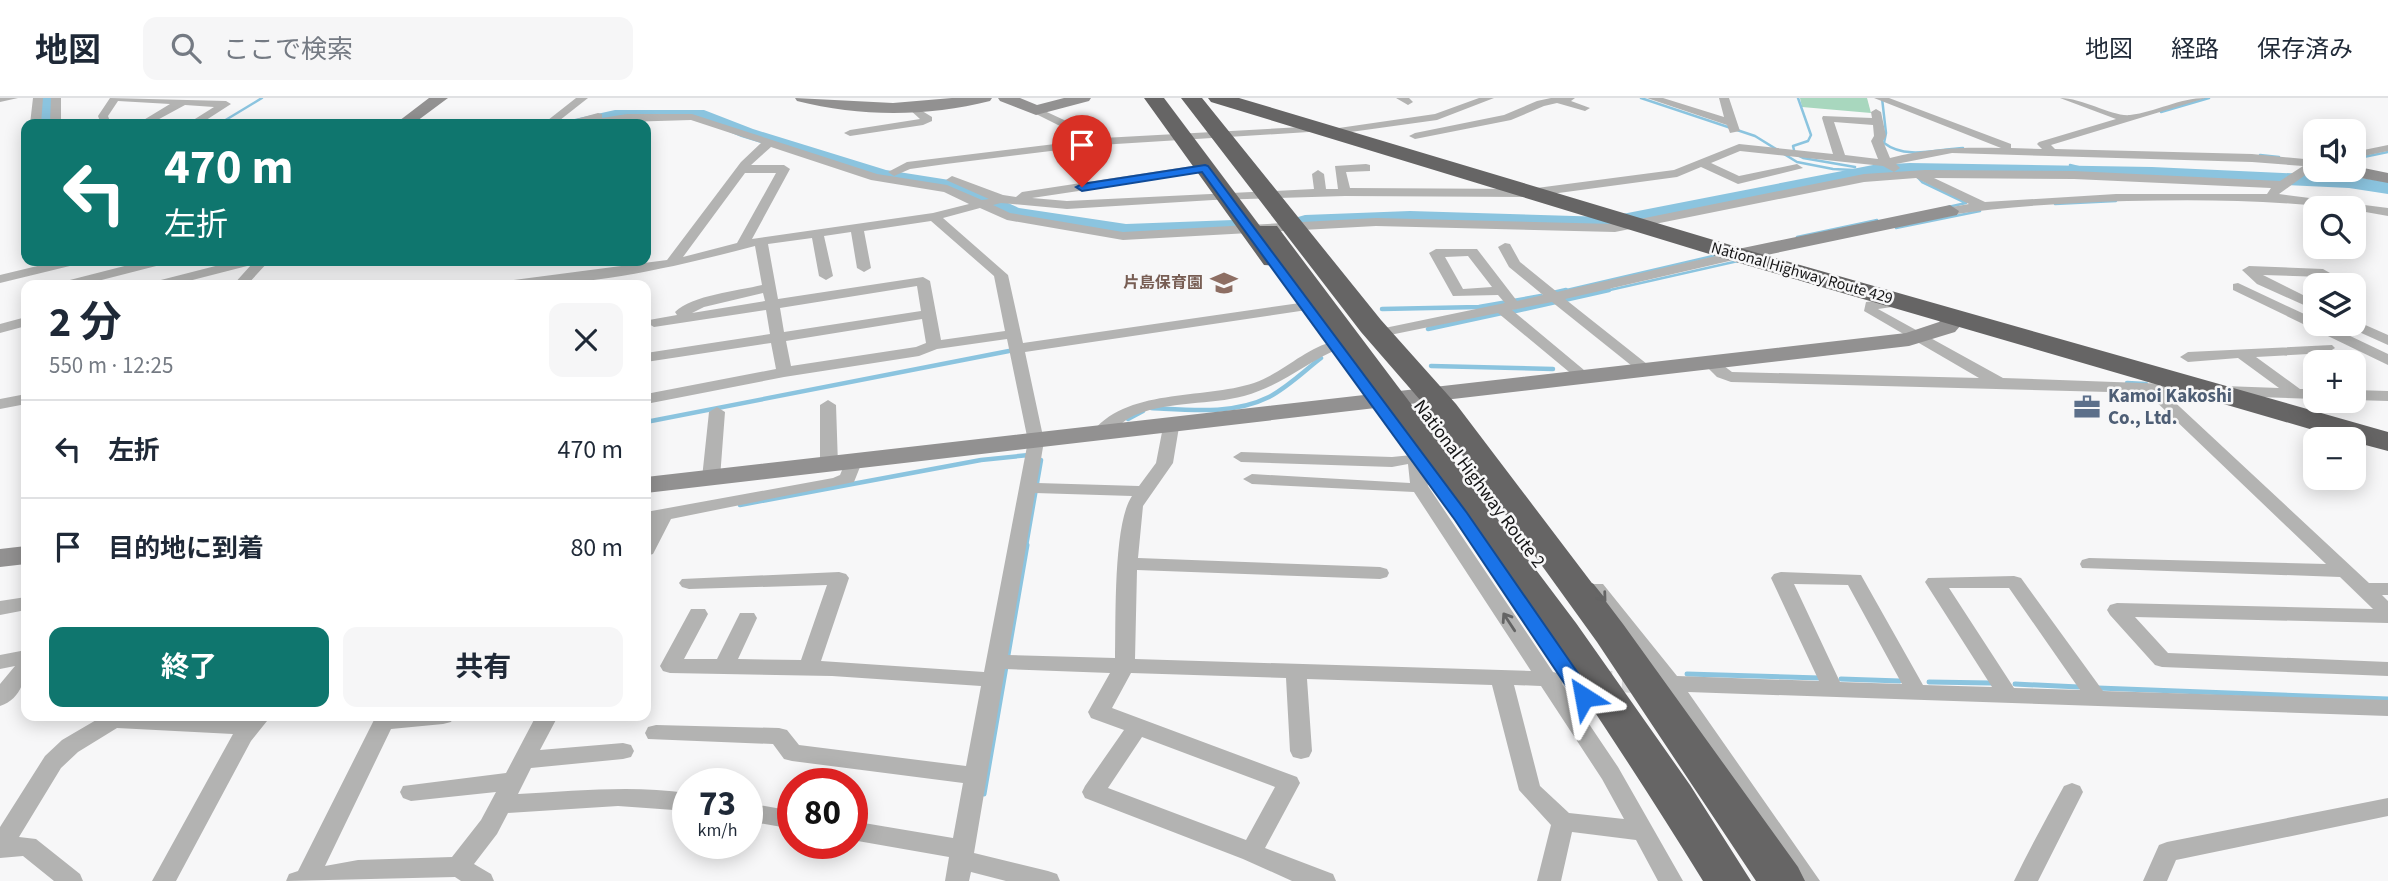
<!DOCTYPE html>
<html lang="ja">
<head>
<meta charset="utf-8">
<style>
  :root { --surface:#fff; --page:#f6f6f7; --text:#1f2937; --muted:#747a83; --line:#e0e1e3; --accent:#0f766e }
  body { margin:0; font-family:"Source Sans 3","Noto Sans JP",sans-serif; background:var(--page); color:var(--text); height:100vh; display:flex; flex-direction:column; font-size:26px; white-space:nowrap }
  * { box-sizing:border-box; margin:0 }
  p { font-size:23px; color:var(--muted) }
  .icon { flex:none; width:38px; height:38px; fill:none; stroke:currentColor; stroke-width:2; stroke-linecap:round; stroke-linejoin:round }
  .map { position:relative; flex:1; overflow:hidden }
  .drawer { position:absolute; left:21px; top:182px; width:630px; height:441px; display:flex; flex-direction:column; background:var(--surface); border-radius:14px; box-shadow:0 4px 18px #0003 }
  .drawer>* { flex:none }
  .top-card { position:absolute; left:21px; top:21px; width:630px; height:147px; border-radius:14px; box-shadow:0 4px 18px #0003; background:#0f766e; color:#fff; overflow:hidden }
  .buttons { position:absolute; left:2303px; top:21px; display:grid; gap:14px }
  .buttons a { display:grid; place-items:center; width:63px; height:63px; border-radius:14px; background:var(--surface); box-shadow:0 4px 18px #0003; font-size:35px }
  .speed { position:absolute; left:672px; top:670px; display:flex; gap:14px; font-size:35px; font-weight:700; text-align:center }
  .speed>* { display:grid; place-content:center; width:91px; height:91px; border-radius:50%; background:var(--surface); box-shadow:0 4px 18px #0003; line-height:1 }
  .speed small { font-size:18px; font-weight:400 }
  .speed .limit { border:10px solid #d22; background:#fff; color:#111 }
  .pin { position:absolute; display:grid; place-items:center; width:60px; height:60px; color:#fff; margin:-72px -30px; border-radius:50% 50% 50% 0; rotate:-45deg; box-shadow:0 0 7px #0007 }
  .pin .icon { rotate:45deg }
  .me { position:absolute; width:77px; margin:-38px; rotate:326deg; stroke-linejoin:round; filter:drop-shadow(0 0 5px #0008) }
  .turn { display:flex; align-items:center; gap:24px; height:147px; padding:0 28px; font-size:32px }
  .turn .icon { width:91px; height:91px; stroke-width:2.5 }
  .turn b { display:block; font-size:49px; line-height:60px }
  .round { display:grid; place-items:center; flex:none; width:74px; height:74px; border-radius:14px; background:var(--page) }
  .overview { display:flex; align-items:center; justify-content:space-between; height:119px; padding:0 28px }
  h1 { font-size:42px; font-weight:700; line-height:52px }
  .primary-button { display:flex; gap:14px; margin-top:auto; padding:14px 28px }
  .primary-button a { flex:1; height:80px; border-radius:14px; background:var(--accent); color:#fff; font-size:28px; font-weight:700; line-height:80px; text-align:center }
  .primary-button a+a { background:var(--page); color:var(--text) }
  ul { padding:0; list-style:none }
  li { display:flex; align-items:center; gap:21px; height:98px; padding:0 28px; border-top:2px solid var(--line) }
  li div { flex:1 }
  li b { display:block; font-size:26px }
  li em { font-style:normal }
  header { display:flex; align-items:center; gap:42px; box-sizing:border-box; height:98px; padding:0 35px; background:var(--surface); border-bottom:2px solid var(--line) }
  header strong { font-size:33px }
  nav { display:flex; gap:38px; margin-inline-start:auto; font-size:24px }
  .search { width:490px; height:63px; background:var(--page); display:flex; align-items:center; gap:18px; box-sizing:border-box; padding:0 24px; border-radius:14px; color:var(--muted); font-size:26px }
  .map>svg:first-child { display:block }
  .green { fill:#a8d7be }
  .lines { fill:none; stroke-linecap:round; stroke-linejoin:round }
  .stream-far2 { stroke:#8bc4df; stroke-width:2.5 }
  .stream-far1 { stroke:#8bc4df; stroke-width:4.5 }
  .stream { stroke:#8bc4df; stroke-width:5 }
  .river { fill:#8bc4df; fill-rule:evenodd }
  .street-tunnel { stroke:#d5d5d6; stroke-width:21; stroke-dasharray:21 10; stroke-linecap:butt }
  .street { fill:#b3b3b2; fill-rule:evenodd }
  .secondary { fill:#929191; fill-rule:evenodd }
  .highway { fill:#666565; fill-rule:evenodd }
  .oneway { stroke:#646464 }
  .route { fill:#1a73e8; stroke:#114b97; stroke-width:2 }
  .labels { text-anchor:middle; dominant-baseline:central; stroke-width:5; stroke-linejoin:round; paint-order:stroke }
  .far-street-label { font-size:16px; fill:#141415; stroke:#f7f7f8 }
  .far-education-label { font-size:16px; font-weight:bold; fill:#785e54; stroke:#f7f7f8; text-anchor:end }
  .service-label { font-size:19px; font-weight:bold; fill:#4e5e75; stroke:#f7f7f8; text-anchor:start }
  .street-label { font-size:19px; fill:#141415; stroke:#f7f7f8 }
</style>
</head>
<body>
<header>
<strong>地図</strong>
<div class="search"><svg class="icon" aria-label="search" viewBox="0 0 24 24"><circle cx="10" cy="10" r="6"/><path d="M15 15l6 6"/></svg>ここで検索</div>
<nav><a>地図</a><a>経路</a><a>保存済み</a></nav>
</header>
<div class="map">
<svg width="2388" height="783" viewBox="0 0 2388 783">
  <rect width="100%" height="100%" fill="#f7f7f8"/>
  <path class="green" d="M1800 0H1867L1871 15 1802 9Z"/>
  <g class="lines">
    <path class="stream-far2" d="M1641 0 1755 38 1797 64 1833 71 1873 73
      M1798 0 1811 37 1808 43 1793 48 1795 56 1803 60 1855 69
      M1882 0 1886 35 1884 45C1906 62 1938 51 1963 50
      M2161 14 2209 0
      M219 26 262 0
      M2260 57 2279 59
      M2354 61 2388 54
      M2070 67 2094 73
      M1910 71 1922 84 1966 105 1948 109
      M2055 106 2116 103
      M1896 130 1980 113
      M1797 139 1877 122
      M1558 194 1717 157
      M1601 194 1738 163"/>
    <path class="stream-far1" d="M1553 195 1566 192
      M1382 211 1479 209 1541 198
      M1511 214 1609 192
      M1428 231 1502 215
      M1431 268 1553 271
      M2127 285 2146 286
      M1151 310C1190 312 1233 317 1269 299 1288 289 1304 273 1321 260
      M1128 321 1143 313
      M646 324 1009 253
      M740 407 981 362 1029 357
      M1026 448 1041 362"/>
    <path class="stream" d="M1687 576 1820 580
      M1841 581 1900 583
      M1929 584 1991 585
      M2015 586 2079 589
      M2098 590 2388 601
      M984 696 1027 447"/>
    <path class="river" d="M38 0H56L54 26H36Z
      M615 12H704L753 31 886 72 962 84 1019 110 1126 126 1233 122 1240 124 1243 128 1240 132 1233 134 1155 139 1126 138 1014 121 950 93 877 81 741 39 701 22H615L598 26H567L570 22Z
      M1910 65 2152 69 2349 78 2388 84V96L2349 90 2152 81 1910 77 1873 79 1607 131 1410 125 1305 129 1298 127 1295 123 1298 119 1305 117 1410 113 1607 119 1873 67Z"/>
    <path class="street-tunnel" d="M1560 581 1647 585"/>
    <path class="street" d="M0 0H18L0 4Z
      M33 0H43L41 26H30Z
      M51 0H61V26H50Z
      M110 0 226 3 231 6 200 26H187L214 9 185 7 150 26H137L170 6 118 3 108 18 111 26H101L98 18Z
      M576 0H588L555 26H543Z
      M1396 0H1409L1413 4 1408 7Z
      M1479 0H1494L1437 22 1329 37 1324 33 1100 47 946 66 910 71 894 78 888 74 907 64 1088 42 1032 14 1031 12 1036 9 1103 40 1320 28 1325 32 1435 16Z
      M1551 0H1575L1571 3 1590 10 1585 13 1557 5 1544 8 1511 22 1415 41 1409 38 1415 35 1504 17 1537 3Z
      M1647 0H1663L1724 19 1719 0H1729L1740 33 1730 35 1727 27Z
      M1874 0H1889L2011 46V50L2042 51 2037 46 2039 44 2116 21 2060 0C2083 0 2113 19 2130 17 2156 14 2179 0 2206 0L2051 47 2055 51 2252 56 2315 62V70L2279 96 2388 110V118C2303 102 2215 101 2127 103 2068 105 2009 108 1950 117L1946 116V110L1969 106 1916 80 1864 84 1615 134 1376 128 1123 142 1007 122 980 110 943 120 1008 177 1023 245 1307 204 1314 208 1307 212 1025 254 1044 343 1037 385 1139 388 1156 365 1163 329 1171 324 1179 329 1173 365 1143 408 1138 460 1380 469 1387 471 1389 475 1387 479 1380 481 1137 472 1135 561 1531 573 1414 394 1252 386 1243 381 1252 376 1410 385 1408 366 1392 369 1241 364 1233 359 1241 354 1392 359 1422 356 1428 388 1553 574 1561 576 1564 581 1562 586 1618 669 1683 783H1658L1636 742 1572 734 1561 783H1537L1551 727 1519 692 1492 587 1307 581 1312 653 1309 659 1301 661 1293 659 1290 653 1286 580 1131 575 1112 610 1297 679 1300 685 1265 750 1333 776 1336 783H1292L1243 761 1085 700 1082 694 1085 688 1124 632 1091 620 1088 614 1110 575 1005 571 974 755 1048 773 1057 776 1060 783H1006L971 774 969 783H945L949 759 852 742V723L953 740 963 685 792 663 784 661 773 646 648 641 645 635 648 629 656 627 779 630 787 632 799 647 966 668 981 588 832 578 670 575 663 573 660 568 691 511H705L708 516 684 561H717L740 515H754L757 520 738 561 801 562 827 487 689 491 682 489 679 485 682 481 839 474 846 476 849 480 821 563 984 574 1028 343 1007 241 937 251 919 258 784 279 646 306V296L776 271 771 245 646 264V255L770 236 766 212 654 229 647 225 649 222 677 217 675 214C692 197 738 193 762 187L755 148C676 169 580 191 499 187L506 183 667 162 741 64 761 45 691 22 558 26 598 15 602 16V20L627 16H692L877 76 947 87 982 102 989 101 946 82 952 78 1003 97 1016 99 1022 94 1205 66 1211 70 1205 74 1032 100 1067 103 1314 91 1312 76 1318 72 1324 76 1326 91H1338L1335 68 1366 66 1370 67V73L1346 74 1350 90 1529 91 1674 72 1739 46 1833 56 1822 20 1823 18 1872 20 1871 14 1876 11 1881 14 1886 38 1883 43 1890 60C1928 50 1962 49 2001 50ZM1834 24 1873 27 1874 38 1871 43 1878 61 1845 57ZM771 49 871 82 944 94 969 106 933 115 752 141 790 71 784 67H751ZM1740 53 1883 68 1894 74 1900 70 1896 66 1952 55 2252 64 2303 68 2280 83 2074 73 1925 72 1864 76 1615 126 1376 120 1123 134 1010 115 993 107 1001 105 1067 111 1213 102 1345 98 1529 99 1677 79 1701 69 1738 86 1803 70 1797 66 1739 78 1711 65ZM745 75H776L737 145 683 159ZM1934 80 2074 81 2271 90 2267 96H2116L1985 104ZM931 123 994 178 1005 233 941 242 930 183 923 179 778 201 768 146 812 140 819 178 826 182 833 178 824 138 851 134 857 170 864 174 871 170 864 133ZM917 188 921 213 784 234 780 210ZM763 195 765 203 692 215 704 209ZM922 221 926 245 916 249 791 268 786 243ZM1035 395 1132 398C1113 425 1116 524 1115 560L1008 557ZM1514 587 1541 588 1602 681 1624 721 1569 715 1540 688ZM1142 639 1275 689 1246 742 1108 690Z
      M914 8 932 19V23L923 27 850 38 844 35 850 32 920 21 909 11Z
      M2388 47V53L2354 60V54Z
      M1505 145 1510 146 1520 164 1557 194 1738 153 1745 157 1738 161 1565 201 1652 270 1655 273 1647 278 1642 276 1552 204 1512 212 1590 277 1593 280 1590 283H1580L1498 215 1380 239 1375 238 1373 235 1375 232 1505 205 1498 197 1453 198 1429 155 1436 151H1477L1517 203 1543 197 1509 169 1498 149ZM1468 158 1492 189 1463 191 1445 159Z
      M58 163H80L78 166 0 185V177Z
      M144 163H166L164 166 82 187H60L62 184Z
      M235 163H269L247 187H233L251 167 173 187H151L153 184Z
      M2249 168 2323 171 2330 175 2323 179 2263 177 2315 203V212L2257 186 2242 172Z
      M2238 185 2315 221V226H2325L2388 256V267L2233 192V186Z
      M1901 200 1906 201V207L1878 211 2003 280 2279 290 2238 260 2188 264 2180 259 2188 254 2332 247 2335 250 2327 255 2256 259 2300 291H2315V301L2166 296 2369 485H2388V497H2382L2388 503V525L2135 519 2168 555 2388 564V578L2162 569 2155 567 2110 517 2107 512 2110 507 2117 505 2373 511 2340 479 2082 470 2080 466 2082 462 2089 460 2326 466 2147 295 1731 284 1717 279 1703 265 1706 262H1716L1732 274 1979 280 1864 213 1866 204Z
      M26 219V228L0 235V226Z
      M2354 222 2388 237V247L2348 229 2346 226H2354Z
      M1335 243 1340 244 1342 247 1340 250C1305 265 1283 287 1244 298 1210 307 1171 303 1138 316 1122 321 1109 339 1098 342L1090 337C1125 289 1202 302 1254 285 1283 275 1305 250 1335 243Z
      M2354 292 2388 293V303L2354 302Z
      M26 296V306L0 311V301Z
      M828 302 836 307 838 367 829 372 820 367V307Z
      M717 309 725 314 720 380 711 385 702 380 709 314Z
      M853 359 862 364 854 384 671 421 653 456 646 458V435L651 425 646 426V414L833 380 840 377 847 360Z
      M1781 474 1861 477 1923 587 1992 589 1925 484 1928 480 2014 478 2021 480 2103 593 2388 602V618L1688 594 1820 783H1794L1665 593 1649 590 1646 585 1649 580 1655 578 1586 491 1589 486H1603L1677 578 1819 583 1771 480 1774 476ZM1794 486 1848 487 1902 586 1840 584ZM1949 490H2009L2080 592 2014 590Z
      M26 499V512L0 517V503Z
      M26 552C27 573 25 600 0 608V586L15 568 0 571V557Z
      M103 618H271L251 643 176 783H152L233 636 117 630 78 654 61 670 19 739 36 741 80 776 83 783H54L23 758 0 760V729L45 658 62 642Z
      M376 618H454L451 624 443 626 391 631 325 768 358 762 452 759 481 722 496 694 411 703 403 700 400 694 403 688 506 675 536 618H558L540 652 623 645 631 647 634 653 631 659 623 661 531 670 518 696C575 693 631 687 688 695V713L618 708 508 715 497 736 474 766 491 776 494 783H461L455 779 286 783 289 776 298 773Z
      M2072 685 2080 688 2083 694 2038 783H2014C2030 750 2047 719 2064 688Z
      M2388 700V718L2176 762 2167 783H2143L2159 747 2167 744Z
      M747 705 793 713V731L747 723Z"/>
    <path class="secondary" d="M429 0H448L413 26H395Z
      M795 0 893 5 952 0H992L990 3C927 19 860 19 797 3Z
      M998 0H1020L1037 7 1064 0H1091L1089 3 1036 17 1000 3Z
      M2315 61 2317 72 2309 71 2304 66 2307 62Z
      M2354 68 2388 75V85L2339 76 2336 72H2354Z
      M1950 107 1959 113 1957 117 1738 163 1731 161 1728 157 1731 153 1738 151Z
      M1956 213 1964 215 1967 220 1955 234 1909 248 646 395V379L1906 235 1939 224 1948 215Z
      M26 448V466L0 469V451Z"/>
    <path class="highway" d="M1144 0H1164L1260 128H1277L1576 525 1690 687 1751 783H1703C1572 571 1428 369 1281 168L1264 167Z
      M1181 0H1202L1381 222 1456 306 1623 526 1798 769 1805 783H1756L1597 544 1434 318 1361 234Z
      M1208 0H1239L1747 152 2388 334V353L2354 344V341H2344L1729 162 1211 4Z"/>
  </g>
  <defs><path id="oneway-shaft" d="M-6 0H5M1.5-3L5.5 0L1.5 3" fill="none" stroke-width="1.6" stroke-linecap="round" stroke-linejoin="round" transform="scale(1.75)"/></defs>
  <g class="oneway">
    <use href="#oneway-shaft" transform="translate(1599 495) rotate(51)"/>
    <use href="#oneway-shaft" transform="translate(1509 524) rotate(-123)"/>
  </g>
  <path class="route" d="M1205 67 1208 68 1467 415 1591 594 1594 599 1591 604H1577L1455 422 1202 74 1082 93 1076 89 1082 86Z"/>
  <defs>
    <g id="school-bare" transform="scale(2.1)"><path d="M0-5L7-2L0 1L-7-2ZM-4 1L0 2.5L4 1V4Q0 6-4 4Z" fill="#8d6e63" stroke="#f7f7f8" stroke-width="2.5" paint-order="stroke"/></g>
    <g id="office-bare" transform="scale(2.1)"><path d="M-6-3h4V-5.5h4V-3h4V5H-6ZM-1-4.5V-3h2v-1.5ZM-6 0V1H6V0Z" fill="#5c6f8a" stroke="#f7f7f8" stroke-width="2.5" paint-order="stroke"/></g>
  </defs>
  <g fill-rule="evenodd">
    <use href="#school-bare" x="1224" y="185"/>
    <use href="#office-bare" x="2087" y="309"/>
  </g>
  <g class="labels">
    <g class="far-street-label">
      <text transform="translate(1802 175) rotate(16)">National Highway Route 429</text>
    </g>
    <g class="far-education-label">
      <text x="1203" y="185">片島保育園</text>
    </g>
    <g class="service-label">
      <text x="2108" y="298">Kamoi Kakoshi<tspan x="2108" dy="22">Co., Ltd.</tspan></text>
    </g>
    <g class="street-label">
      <text transform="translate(1479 386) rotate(53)">National Highway Route 2</text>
    </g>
  </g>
</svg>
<div class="buttons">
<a><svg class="icon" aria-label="sound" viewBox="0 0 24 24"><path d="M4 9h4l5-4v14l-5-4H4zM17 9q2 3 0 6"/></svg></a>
<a><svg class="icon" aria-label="search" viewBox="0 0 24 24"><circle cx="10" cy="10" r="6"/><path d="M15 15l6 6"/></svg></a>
<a><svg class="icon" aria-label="layers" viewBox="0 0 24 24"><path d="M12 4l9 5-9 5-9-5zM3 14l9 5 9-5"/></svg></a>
<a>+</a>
<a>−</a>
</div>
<div class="speed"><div>73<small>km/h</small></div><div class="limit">80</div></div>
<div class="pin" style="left:1082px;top:89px;background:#d93025"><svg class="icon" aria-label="arrive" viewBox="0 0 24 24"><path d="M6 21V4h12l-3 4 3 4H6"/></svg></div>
<svg class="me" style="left:1584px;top:599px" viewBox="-20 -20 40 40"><path d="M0-17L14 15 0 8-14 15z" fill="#1a73e8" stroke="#fff" stroke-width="4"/></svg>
<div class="top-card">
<div class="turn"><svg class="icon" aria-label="left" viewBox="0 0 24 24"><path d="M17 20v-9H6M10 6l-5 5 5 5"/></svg><div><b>470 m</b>左折</div></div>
</div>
<section class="drawer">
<div class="overview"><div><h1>2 分</h1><p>550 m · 12:25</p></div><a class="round"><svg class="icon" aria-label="close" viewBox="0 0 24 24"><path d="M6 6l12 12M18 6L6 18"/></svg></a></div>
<ul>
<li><svg class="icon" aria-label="left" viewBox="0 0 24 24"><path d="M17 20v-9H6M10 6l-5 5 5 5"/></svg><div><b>左折</b></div><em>470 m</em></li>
<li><svg class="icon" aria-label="arrive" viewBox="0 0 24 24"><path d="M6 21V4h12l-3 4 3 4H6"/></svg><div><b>目的地に到着</b></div><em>80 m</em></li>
</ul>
<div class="primary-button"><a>終了</a><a>共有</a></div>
</section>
</div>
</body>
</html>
